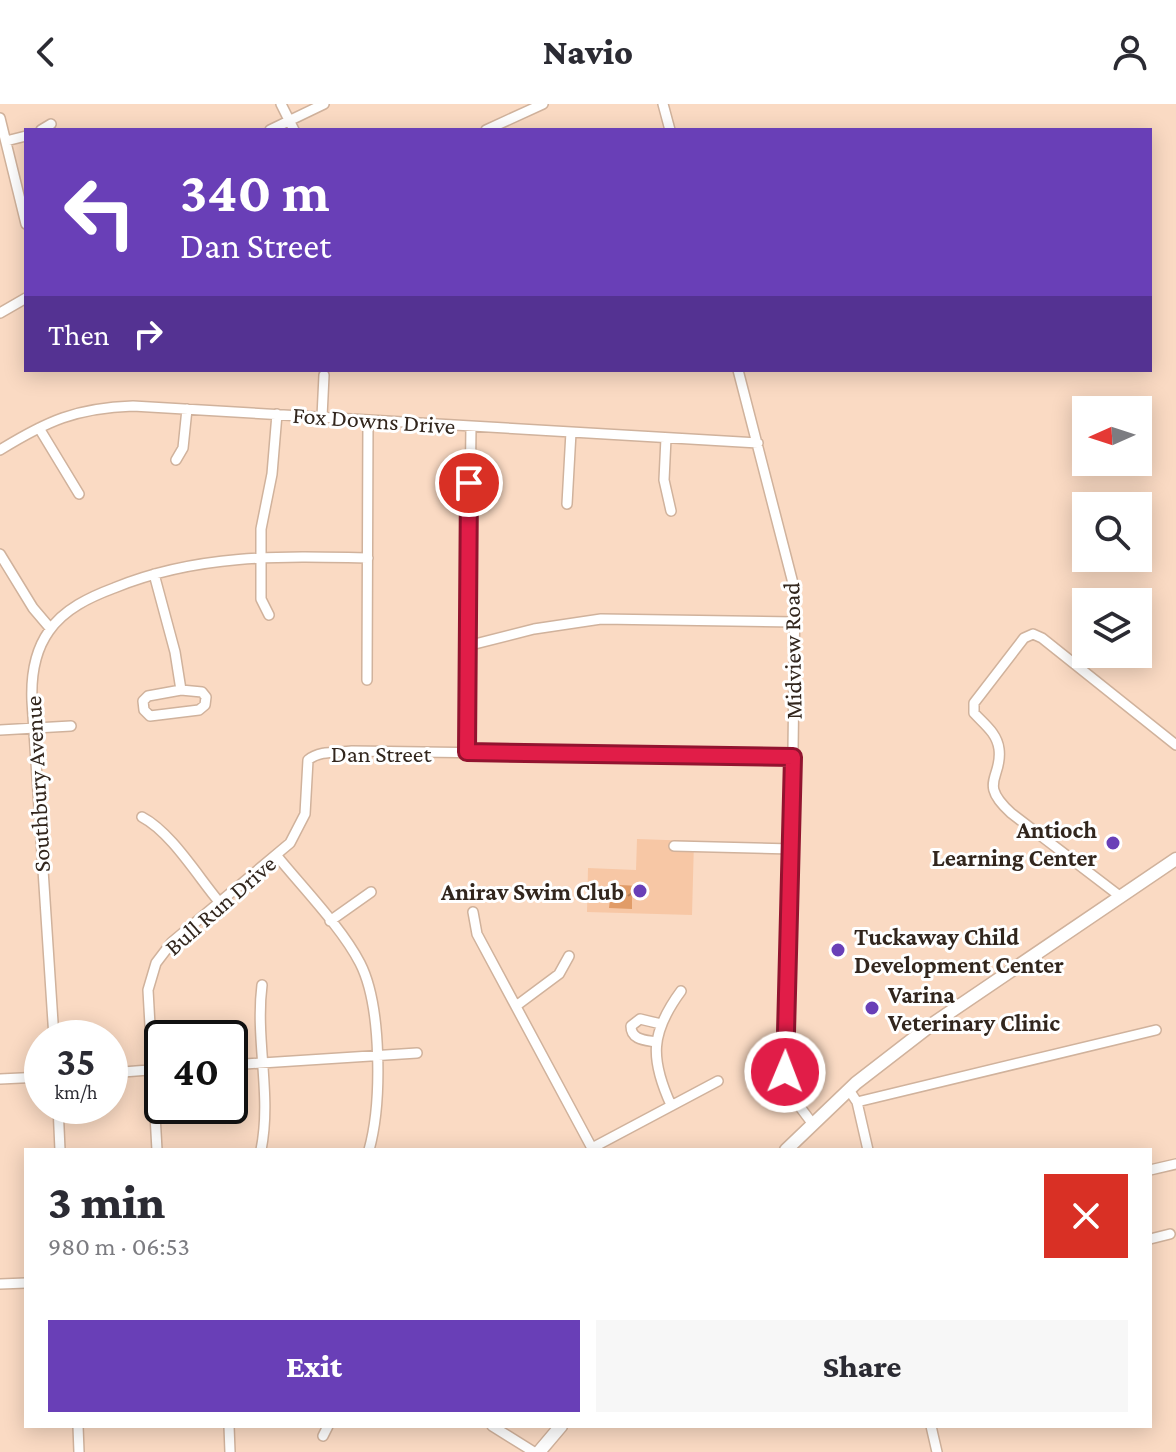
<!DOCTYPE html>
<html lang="en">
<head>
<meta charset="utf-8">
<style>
  :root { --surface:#fff; --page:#f7f7f7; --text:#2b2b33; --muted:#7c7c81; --accent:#693fb7 }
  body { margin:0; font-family:"Crimson Pro",serif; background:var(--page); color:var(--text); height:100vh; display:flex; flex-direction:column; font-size:30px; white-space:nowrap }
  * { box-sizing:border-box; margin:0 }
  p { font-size:26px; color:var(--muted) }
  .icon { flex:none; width:44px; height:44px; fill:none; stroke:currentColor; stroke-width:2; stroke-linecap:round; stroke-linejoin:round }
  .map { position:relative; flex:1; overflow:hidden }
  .side { position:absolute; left:24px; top:1044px; width:1128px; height:280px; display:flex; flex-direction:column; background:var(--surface); border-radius:0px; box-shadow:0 4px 20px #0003 }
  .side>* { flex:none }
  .top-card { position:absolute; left:24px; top:24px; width:1128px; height:244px; border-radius:0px; box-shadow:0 4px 20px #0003; background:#693fb7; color:#fff; overflow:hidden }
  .needle { width:52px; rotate:267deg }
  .tools { position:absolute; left:1072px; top:292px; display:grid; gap:16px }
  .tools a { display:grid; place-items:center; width:80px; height:80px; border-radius:0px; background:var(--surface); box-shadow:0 4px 20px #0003; font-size:40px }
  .speed { position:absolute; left:24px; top:916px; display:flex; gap:16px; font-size:40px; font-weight:700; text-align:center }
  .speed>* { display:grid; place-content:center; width:104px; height:104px; border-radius:50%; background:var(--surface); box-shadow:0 4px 20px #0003; line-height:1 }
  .speed small { font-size:20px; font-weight:400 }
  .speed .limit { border:4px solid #111; border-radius:12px; background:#fff; color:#111 }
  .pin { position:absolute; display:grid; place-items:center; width:68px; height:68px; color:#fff; margin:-34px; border:4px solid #fff; border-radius:50%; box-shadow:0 2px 8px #0007 }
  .me { position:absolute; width:88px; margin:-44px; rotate:1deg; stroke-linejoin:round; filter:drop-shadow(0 0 6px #0008) }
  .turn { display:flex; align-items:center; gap:28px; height:168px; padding:0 24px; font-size:36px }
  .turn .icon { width:104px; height:104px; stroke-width:2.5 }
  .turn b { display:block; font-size:56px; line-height:68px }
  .then { display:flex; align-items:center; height:76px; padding:0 24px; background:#0003; gap:16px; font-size:30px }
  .round { display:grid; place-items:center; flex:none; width:84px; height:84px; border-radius:0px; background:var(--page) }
  .head { display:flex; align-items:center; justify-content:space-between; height:136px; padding:0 24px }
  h1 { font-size:48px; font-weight:800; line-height:60px }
  .button { display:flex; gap:16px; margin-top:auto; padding:16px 24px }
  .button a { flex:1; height:92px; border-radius:0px; background:var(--accent); color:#fff; font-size:32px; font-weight:800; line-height:92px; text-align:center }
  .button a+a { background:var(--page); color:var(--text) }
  header { display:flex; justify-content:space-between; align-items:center; height:104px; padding:0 24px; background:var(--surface); font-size:36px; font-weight:800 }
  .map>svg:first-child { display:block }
  .park { fill:#f7c7a5 }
  .water { fill:url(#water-ripples) }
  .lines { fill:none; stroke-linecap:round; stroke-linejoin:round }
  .minor-casing { stroke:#d0b29c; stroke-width:12 }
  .major-casing { stroke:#d0b29c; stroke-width:15 }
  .minor { stroke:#fff; stroke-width:9 }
  .major { stroke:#fff; stroke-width:12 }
  .route-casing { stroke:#92132f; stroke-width:20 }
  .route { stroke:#e11d48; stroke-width:14 }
  .poi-dot { fill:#693fb7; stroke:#fff; stroke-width:3 }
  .labels { text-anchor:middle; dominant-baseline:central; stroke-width:6; stroke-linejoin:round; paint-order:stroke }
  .street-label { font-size:24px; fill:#32261d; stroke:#fff }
  .poi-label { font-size:24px; font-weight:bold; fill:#32261d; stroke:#fff; text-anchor:end }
</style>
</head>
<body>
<header><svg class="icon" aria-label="back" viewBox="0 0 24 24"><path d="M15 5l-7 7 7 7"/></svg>Navio<svg class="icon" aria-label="person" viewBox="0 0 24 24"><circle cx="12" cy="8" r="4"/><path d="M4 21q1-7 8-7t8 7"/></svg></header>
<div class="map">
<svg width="1176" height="1348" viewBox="0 0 1176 1348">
  <defs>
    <pattern id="water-ripples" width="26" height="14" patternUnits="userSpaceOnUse" patternTransform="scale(2)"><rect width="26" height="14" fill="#e19c68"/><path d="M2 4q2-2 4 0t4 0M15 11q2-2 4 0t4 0" fill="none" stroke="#b77f55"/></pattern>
  </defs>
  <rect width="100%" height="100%" fill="#fadac3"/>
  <path class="park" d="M637 735 694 737 692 811 587 808 588 764 636 766Z"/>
  <path class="water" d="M620 781 640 782V791H632V805L609 804 610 795H620Z"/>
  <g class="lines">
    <g class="minor-casing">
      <path id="minor" d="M281 0 294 26
        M663 0 670 26
        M0 14 26 120
        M41 26 51 20
        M270 26 324 0
        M486 26 543 0
        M6 37 26 32
        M0 209 26 194
        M738 266 795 487 791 806 784 954 791 991 812 1019
        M322 313 324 271
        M39 324 79 390
        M666 334 664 376 671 407
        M0 346C47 317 76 304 133 302L758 339
        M176 356 183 344 187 305
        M567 400 571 328
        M0 450 33 504 50 524
        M154 470 175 548 181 586 148 592 143 597 144 606 150 612 199 606 205 601 206 593 202 588 181 586
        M269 511 261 495V425L272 370 277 310
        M467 542 534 525 601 515 795 518
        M367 576 368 316
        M0 626 71 622
        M467 648 471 322
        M142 713C171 728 198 773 220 799
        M674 742 792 745
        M277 752C303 784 342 824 360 859 382 902 382 999 369 1046
        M1121 793 1011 709C977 678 1003 674 999 645 997 629 984 620 974 609V599L1024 534 1033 530 1042 534 1176 641
        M473 808 477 830 593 1046
        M330 817 371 788
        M516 902 559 870 569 852
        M54 934 32 597C31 573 34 548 49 527 64 505 90 493 114 484 197 450 280 452 368 454
        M656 938C645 936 631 936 631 922L640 915 661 920
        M230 961 417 949
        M110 969 162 965
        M0 975 42 973
        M849 986 857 998 868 1046
        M857 998 1156 926
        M671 1001C650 955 650 929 681 887
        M58 1002 60 1046
        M592 1044 718 977
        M157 1046 148 886 156 859 172 838 290 739 305 710 308 656C320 646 337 649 352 647L793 653
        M261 1046C272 991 255 936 262 881
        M1150 1066 1176 1060
        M1150 1135 1170 1130
        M0 1180 26 1179
        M78 1322 79 1348
        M229 1322 230 1348
        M492 1322 534 1348
        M931 1322 937 1348
        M323 1332 328 1322"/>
    </g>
    <g class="major-casing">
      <path id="major" d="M786 1046 856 979 931 921 1176 755
        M539 1348 561 1322"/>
    </g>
    <use href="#minor" class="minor"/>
    <use href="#major" class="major"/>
  </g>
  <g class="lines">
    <g class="route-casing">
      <path id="route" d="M469 379 467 648 793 653 785 968"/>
    </g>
    <use href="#route" class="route"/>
  </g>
  <g class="poi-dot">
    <circle cx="1113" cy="739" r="8"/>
    <circle cx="640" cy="787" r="8"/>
    <circle cx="838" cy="846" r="8"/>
    <circle cx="872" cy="904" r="8"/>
  </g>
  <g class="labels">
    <g class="street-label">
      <text transform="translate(374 316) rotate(4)">Fox Downs Drive</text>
      <text transform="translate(792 547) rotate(-91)">Midview Road</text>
      <text x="381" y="649">Dan Street</text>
      <text transform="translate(37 680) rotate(-93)">Southbury Avenue</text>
      <text transform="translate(220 801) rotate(-41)">Bull Run Drive</text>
    </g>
    <g class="poi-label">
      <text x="1097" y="725">Antioch<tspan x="1097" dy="28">Learning Center</tspan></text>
      <text x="624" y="787">Anirav Swim Club</text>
      <text x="854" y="832" text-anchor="start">Tuckaway Child<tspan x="854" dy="28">Development Center</tspan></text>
      <text x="888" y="890" text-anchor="start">Varina<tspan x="888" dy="28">Veterinary Clinic</tspan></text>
    </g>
  </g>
</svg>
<div class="tools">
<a><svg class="needle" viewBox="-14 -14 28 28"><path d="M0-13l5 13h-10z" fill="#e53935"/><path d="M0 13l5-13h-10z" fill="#7c7c81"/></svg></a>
<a><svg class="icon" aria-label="search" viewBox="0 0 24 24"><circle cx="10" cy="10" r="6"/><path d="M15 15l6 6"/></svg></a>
<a><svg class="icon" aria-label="layers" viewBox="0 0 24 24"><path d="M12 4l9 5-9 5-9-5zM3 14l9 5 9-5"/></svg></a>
</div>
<div class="speed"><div>35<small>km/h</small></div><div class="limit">40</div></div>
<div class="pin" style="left:469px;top:379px;background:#d93025"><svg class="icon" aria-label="arrive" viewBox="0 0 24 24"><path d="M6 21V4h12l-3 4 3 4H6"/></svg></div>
<svg class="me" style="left:785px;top:968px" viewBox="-20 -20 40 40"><circle r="17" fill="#e11d48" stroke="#fff" stroke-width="3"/><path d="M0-11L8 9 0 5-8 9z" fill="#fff"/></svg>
<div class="top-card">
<div class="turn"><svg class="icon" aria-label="left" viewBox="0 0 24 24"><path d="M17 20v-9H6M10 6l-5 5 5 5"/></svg><div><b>340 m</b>Dan Street</div></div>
<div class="then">Then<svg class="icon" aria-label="right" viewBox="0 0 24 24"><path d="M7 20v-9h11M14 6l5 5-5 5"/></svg></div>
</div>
<section class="side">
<div class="head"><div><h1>3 min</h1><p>980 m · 06:53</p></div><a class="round" style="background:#d93025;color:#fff"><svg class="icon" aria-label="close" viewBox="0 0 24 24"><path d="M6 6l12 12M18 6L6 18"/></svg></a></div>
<div class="button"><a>Exit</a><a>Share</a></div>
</section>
</div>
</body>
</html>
